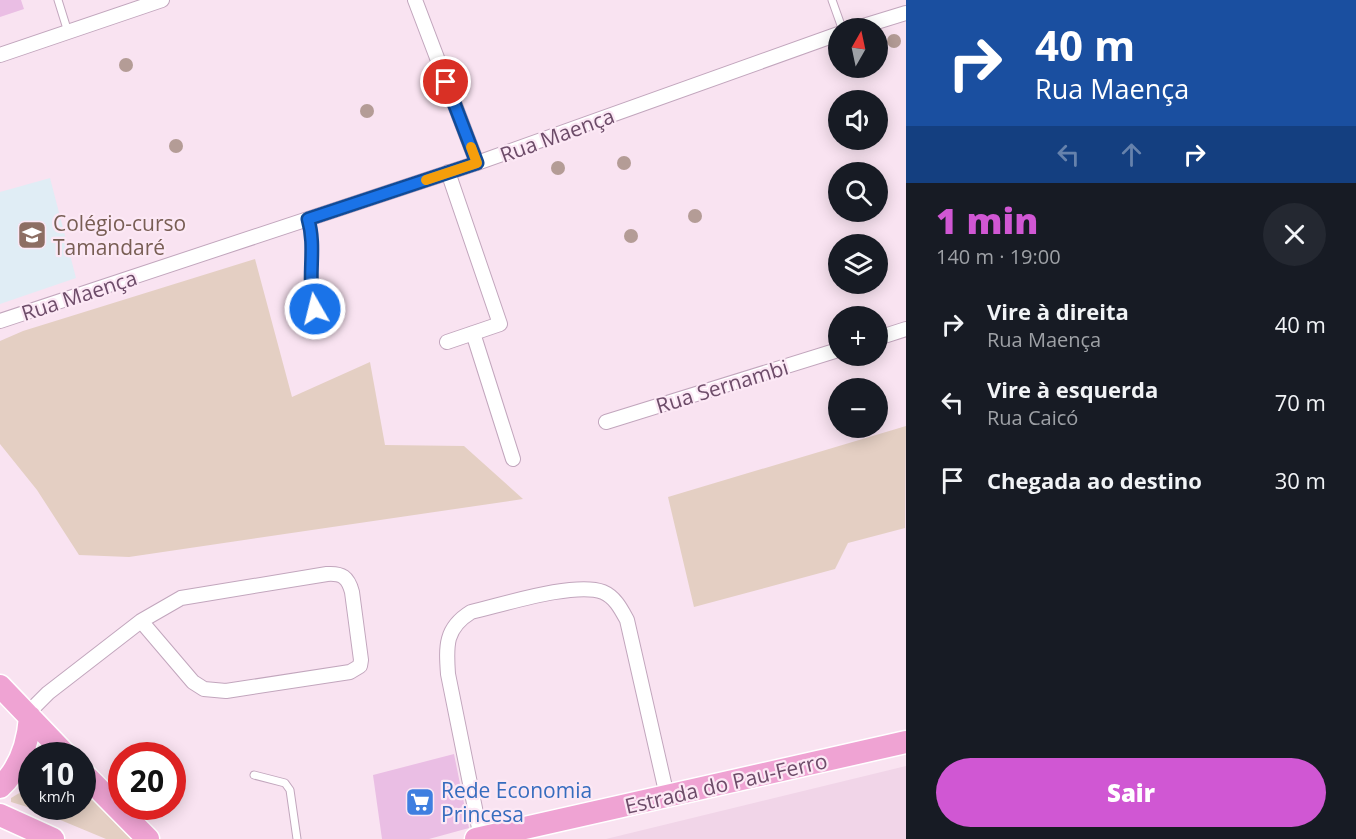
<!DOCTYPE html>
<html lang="pt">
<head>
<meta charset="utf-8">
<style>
  :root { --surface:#171b24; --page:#242831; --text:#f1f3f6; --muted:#9ea1a6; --accent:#d057d3 }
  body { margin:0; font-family:"Open Sans",sans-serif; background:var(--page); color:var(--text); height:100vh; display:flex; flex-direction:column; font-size:22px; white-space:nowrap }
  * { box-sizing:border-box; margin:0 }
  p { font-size:20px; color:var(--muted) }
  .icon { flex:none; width:33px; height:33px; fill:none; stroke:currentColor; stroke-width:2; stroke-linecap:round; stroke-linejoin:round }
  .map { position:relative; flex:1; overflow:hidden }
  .sheet { display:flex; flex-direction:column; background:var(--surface); width:450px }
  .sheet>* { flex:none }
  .top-card { background:#1a4fa0; color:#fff; overflow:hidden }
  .needle { width:39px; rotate:9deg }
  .controls { position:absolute; left:828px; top:18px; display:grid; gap:12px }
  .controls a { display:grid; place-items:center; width:60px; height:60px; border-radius:50%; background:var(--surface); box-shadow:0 3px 15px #0003; font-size:30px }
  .speed { position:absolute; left:18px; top:742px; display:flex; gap:12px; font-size:30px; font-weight:700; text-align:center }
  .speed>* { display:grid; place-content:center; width:78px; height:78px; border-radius:50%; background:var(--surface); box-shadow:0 3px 15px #0003; line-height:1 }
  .speed small { font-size:15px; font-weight:400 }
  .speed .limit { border:9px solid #d22; background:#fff; color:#111 }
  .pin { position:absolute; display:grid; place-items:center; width:51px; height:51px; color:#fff; margin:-26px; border:3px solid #fff; border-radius:50%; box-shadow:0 2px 6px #0007 }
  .me { position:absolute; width:66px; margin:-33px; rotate:352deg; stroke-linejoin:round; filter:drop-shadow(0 0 4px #0008) }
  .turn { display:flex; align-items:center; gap:21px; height:126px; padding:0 30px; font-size:27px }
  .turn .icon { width:78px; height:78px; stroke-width:2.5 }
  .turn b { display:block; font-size:42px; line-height:51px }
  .lanes { display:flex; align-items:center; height:57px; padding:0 30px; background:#0003; justify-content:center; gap:30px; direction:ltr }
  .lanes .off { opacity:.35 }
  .round { display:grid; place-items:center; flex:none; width:63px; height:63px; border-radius:32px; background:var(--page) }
  .head { display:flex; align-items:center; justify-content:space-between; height:102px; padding:0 30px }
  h1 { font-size:36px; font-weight:800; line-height:45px; color:var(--accent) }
  .button { display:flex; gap:12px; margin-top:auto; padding:12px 30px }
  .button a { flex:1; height:69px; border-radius:36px; background:var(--accent); color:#fff; font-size:24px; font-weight:800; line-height:69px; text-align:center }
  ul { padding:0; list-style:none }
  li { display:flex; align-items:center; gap:18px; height:78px; padding:0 30px }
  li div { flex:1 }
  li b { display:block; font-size:22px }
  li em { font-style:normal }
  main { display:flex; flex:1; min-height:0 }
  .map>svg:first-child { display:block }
  .residential { fill:#f1d5e8 }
  .education { fill:#e0edf5 }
  .green { fill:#e4cfc3 }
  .building { fill:#eabee4 }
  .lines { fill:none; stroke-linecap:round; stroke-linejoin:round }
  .service-casing { stroke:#c2a6bd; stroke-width:9 }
  .minor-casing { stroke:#c2a6bd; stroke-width:16 }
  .primary-casing { stroke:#fff; stroke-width:25 }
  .service { stroke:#fff; stroke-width:7 }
  .minor { stroke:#fff; stroke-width:14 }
  .primary { stroke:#efa3d3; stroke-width:22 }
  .tree { fill:#b49c96 }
  .route-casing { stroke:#114b97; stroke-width:15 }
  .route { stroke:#1a73e8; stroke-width:10 }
  .slow { stroke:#f59e0b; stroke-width:10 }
  .labels { text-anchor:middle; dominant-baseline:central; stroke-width:4.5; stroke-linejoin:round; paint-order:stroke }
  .street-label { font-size:21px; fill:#6d4c69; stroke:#fce8f5 }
  .education-label { font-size:21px; fill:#785e54; stroke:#fce8f5; text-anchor:start }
  .shop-label { font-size:21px; fill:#366cbe; stroke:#fce8f5; text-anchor:start }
</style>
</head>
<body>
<main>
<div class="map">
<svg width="906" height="839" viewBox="0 0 906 839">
  <rect width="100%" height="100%" fill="#f9e3f1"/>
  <path class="residential" d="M906 766V839H606Z"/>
  <path class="education" d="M50 178 76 278 0 304V192Z"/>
  <path class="green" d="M255 259 292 397 370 362 385 445 464 446 523 499 129 557 79 555 37 490 0 444V341L23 331Z
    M906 426 905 528 848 543 835 569 694 607 668 497Z
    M83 779 136 839H106L34 809 11 802V798L31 786 32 807H82Z"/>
  <path class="building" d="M0 0H21L24 9 0 17Z
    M454 754 469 828 429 839H382L373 775Z"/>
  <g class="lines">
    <g class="service-casing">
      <path id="service" d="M58 0 68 32
        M832 0 842 28
        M308 219 314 246 309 292 320 327
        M254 775 285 783 290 790 297 839"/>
    </g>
    <g class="minor-casing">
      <path id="minor" d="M415 0 477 163
        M857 28 906 13
        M0 55 162 0
        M0 321 477 163 838 34
        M473 333 513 459
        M878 338 906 329
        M447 342 500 324 448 172
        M606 422 838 350
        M27 714 48 693 141 621 181 598 327 574C342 573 348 577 352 592L361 660 360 666 350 672 226 691 204 689 193 682 141 621
        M481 838 448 674C446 646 445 628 471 612 502 605 575 581 603 592 615 597 621 609 627 620L667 796"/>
    </g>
    <g class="primary-casing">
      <path id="primary" d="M0 686 67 756
        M82 772 148 839
        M0 787C20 769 28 744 30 717
        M0 815 53 839
        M476 839 906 742"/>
    </g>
    <use href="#service" class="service"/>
    <use href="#minor" class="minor"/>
    <use href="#primary" class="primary"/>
  </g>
  <g class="tree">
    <circle cx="894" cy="41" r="7"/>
    <circle cx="126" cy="65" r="7"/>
    <circle cx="367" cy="111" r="7"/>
    <circle cx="176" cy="146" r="7"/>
    <circle cx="624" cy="163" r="7"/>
    <circle cx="558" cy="168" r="7"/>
    <circle cx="695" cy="216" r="7"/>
    <circle cx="631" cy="236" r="7"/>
  </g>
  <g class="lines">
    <g class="route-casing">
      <path id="route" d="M315 309C306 279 317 249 308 219L477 163 446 82"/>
    </g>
    <use href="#route" class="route"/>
    <path class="slow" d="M426 180 477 163 471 147"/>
  </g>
  <defs>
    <g id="school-square" transform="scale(1.5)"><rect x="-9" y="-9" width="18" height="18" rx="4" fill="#8d6e63" stroke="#fce8f5"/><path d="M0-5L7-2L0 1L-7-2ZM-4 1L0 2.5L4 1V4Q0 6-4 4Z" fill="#fff"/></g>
    <g id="supermarket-square" transform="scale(1.5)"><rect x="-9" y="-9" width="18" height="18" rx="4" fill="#3f7fe0" stroke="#fce8f5"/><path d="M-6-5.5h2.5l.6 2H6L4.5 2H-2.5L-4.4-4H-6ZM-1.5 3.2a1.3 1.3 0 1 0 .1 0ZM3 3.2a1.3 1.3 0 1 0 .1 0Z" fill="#fff"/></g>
  </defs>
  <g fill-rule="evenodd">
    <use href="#school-square" x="32" y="235"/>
    <use href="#supermarket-square" x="420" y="802"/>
  </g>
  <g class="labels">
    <g class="street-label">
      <text transform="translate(557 135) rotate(-20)">Rua Maença</text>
      <text transform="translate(79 295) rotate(-18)">Rua Maença</text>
      <text transform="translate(722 386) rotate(-17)">Rua Sernambi</text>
      <text transform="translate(726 783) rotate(-13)">Estrada do Pau-Ferro</text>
    </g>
    <g class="education-label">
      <text x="53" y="223">Colégio-curso<tspan x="53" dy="24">Tamandaré</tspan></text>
    </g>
    <g class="shop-label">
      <text x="441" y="790">Rede Economia<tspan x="441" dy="24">Princesa</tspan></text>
    </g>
  </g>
</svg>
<div class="controls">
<a><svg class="needle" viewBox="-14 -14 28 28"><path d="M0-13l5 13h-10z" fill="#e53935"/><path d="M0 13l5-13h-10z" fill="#9ea1a6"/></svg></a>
<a><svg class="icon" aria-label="sound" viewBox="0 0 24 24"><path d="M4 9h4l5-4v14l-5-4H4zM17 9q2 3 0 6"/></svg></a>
<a><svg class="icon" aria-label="search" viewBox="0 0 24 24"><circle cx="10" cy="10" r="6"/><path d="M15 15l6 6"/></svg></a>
<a><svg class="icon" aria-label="layers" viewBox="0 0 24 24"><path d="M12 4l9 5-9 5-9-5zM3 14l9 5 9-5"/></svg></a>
<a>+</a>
<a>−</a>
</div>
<div class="speed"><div>10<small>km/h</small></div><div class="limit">20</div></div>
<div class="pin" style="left:446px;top:82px;background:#d93025"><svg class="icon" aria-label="arrive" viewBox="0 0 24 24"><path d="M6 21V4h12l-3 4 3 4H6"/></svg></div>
<svg class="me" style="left:315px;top:309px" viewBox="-20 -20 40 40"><circle r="17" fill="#1a73e8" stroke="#fff" stroke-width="3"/><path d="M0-11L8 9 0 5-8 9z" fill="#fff"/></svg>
</div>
<section class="sheet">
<div class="top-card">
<div class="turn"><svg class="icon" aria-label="right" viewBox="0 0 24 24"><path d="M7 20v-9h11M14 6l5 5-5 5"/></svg><div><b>40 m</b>Rua Maença</div></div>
<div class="lanes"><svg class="icon off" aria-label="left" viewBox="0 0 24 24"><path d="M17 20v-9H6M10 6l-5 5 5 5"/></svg><svg class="icon off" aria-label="ahead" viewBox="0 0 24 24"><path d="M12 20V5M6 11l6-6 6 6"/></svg><svg class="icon" aria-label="right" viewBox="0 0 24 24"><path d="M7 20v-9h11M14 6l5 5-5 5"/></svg></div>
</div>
<div class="head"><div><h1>1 min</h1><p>140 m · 19:00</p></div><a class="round"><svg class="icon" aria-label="close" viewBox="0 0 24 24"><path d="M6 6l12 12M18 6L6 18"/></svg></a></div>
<ul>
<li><svg class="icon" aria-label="right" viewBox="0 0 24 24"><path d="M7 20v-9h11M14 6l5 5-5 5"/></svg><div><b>Vire à direita</b><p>Rua Maença</p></div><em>40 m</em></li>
<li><svg class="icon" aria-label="left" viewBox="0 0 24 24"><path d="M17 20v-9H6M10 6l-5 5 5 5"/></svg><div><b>Vire à esquerda</b><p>Rua Caicó</p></div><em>70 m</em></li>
<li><svg class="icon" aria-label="arrive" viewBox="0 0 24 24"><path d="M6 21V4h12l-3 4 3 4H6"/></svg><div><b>Chegada ao destino</b></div><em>30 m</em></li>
</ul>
<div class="button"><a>Sair</a></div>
</section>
</main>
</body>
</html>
